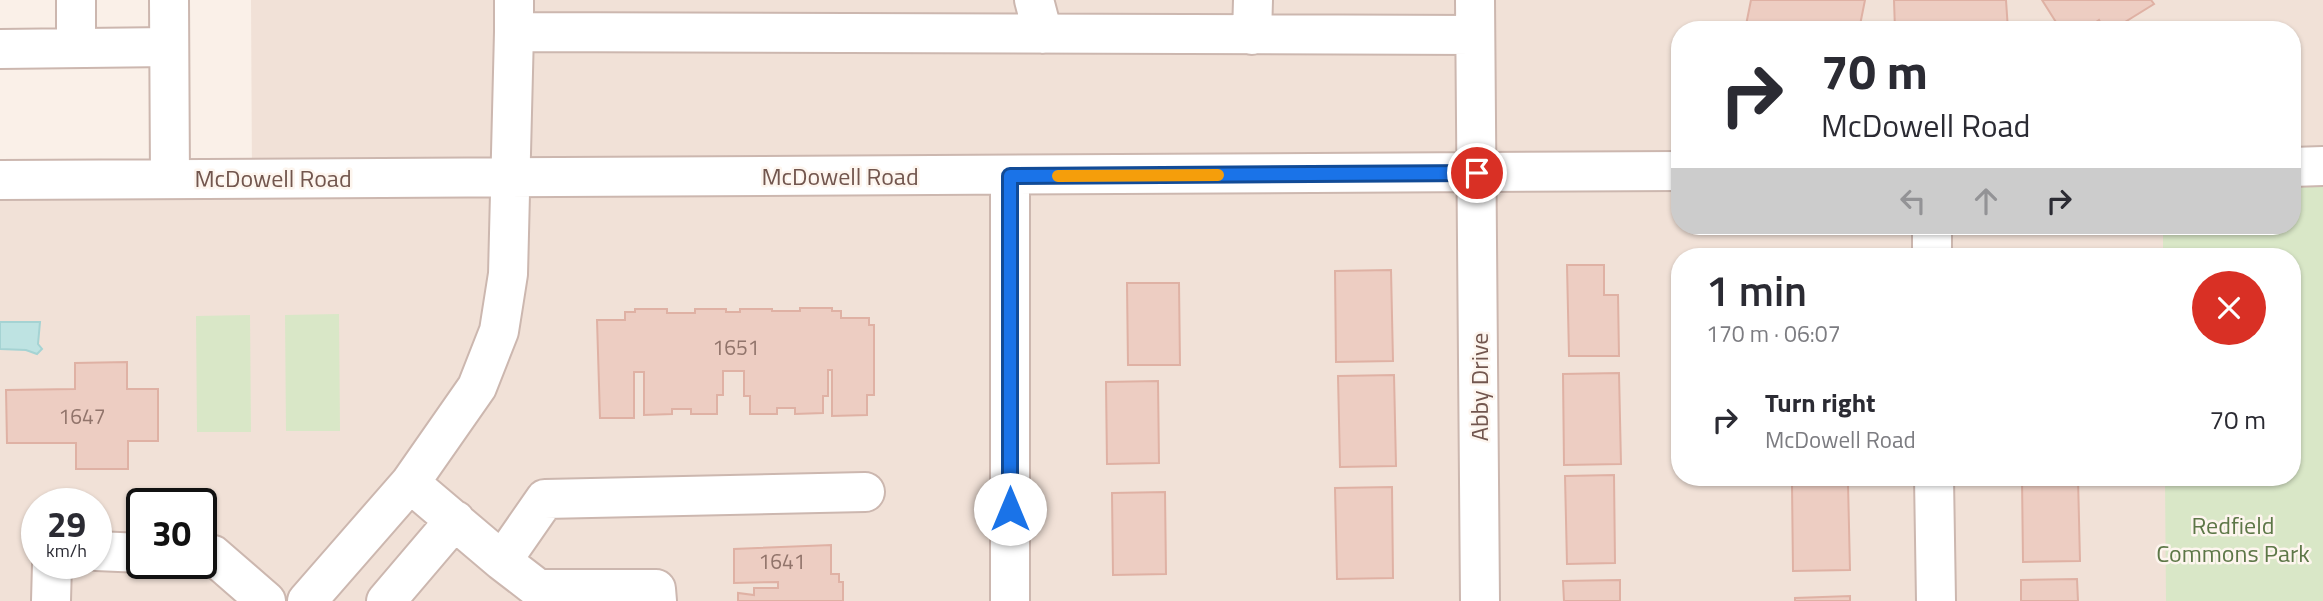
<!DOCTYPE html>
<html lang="en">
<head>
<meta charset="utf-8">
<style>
  :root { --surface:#fff; --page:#f7f7f7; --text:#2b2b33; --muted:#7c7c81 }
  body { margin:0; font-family:"Titillium Web",sans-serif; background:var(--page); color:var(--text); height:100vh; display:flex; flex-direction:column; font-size:26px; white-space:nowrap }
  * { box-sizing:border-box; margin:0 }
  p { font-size:23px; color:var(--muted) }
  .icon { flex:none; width:38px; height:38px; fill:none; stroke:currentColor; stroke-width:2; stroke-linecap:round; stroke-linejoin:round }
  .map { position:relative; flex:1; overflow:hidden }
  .details { position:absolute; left:1671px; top:248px; width:630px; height:238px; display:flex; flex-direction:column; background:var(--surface); border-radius:28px; box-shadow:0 2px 5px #0004 }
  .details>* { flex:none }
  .top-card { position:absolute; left:1671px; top:21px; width:630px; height:214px; border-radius:28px; box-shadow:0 2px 5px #0004; background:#fff; color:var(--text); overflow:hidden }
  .speed { position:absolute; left:21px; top:488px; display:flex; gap:14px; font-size:35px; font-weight:700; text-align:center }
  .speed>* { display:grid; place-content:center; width:91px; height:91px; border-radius:50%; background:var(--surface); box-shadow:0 2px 5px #0004; line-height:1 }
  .speed small { font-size:18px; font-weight:400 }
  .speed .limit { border:4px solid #111; border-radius:10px; background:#fff; color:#111 }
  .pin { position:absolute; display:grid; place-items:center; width:60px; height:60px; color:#fff; margin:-30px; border:4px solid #fff; border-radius:50%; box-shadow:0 2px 7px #0007 }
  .me { position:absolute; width:77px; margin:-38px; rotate:0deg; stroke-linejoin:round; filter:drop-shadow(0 0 5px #0008) }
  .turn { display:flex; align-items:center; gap:24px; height:147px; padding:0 35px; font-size:32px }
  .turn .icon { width:91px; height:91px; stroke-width:2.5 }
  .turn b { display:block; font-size:49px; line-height:60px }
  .lanes { display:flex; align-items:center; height:66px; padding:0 35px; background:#0003; justify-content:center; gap:35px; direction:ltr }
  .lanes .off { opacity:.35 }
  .round { display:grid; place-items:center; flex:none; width:74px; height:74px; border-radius:37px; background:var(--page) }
  .head { display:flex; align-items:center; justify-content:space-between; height:119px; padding:0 35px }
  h1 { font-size:42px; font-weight:600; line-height:52px }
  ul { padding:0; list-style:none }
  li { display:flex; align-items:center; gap:21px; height:105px; padding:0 35px }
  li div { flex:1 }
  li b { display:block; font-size:26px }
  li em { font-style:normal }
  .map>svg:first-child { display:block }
  .residential { fill:#f1e1d7; fill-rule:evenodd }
  .green { fill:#d9e7c7 }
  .water { fill:#bee3e2; stroke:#a5d3d3; stroke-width:2 }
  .building { fill:#edcdc2; stroke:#dfb1a4; stroke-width:2 }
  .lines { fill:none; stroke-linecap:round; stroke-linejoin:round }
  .minor-casing { stroke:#ccb7af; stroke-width:42 }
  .minor { stroke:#fff; stroke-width:38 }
  .route-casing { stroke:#114b97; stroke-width:18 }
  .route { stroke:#1a73e8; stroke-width:12 }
  .slow { stroke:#f59e0b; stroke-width:12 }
  .labels { text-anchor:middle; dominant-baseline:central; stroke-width:5; stroke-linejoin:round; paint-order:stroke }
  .number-label { font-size:21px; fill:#91746b }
  .street-label { font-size:24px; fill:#72564e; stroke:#fdf5ee }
  .park-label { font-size:24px; fill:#5d7747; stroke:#fdf5ee }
</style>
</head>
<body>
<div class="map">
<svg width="2323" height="601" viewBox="0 0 2323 601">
  <rect width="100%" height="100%" fill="#faf0e8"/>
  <path class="residential" d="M251 0H2323V601H0V186L252 179ZM1680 30H2292V226H1680ZM1680 257H2292V478H1680ZM37 504H96V564H37ZM142 504H201V564H142Z"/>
  <path class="green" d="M2293 185H2323V601H2166L2165 478H2292V257H2163V226H2292Z
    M339 314 340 431H286L285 315Z
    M250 315 251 432H197L196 316Z"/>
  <path class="water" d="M0 322H40L38 344 42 349 37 354 26 350 0 349Z"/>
  <path class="building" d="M1751 0H1865L1859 30H1745Z
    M1894 0H2006L2008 30H1895Z
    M2042 0H2151L2154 4 2112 30H2105L2099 20 2085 30H2061Z
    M1567 265H1604V295H1618L1619 356H1569Z
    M1391 270 1393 361 1336 362 1335 271Z
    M1127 283H1179L1180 365H1128Z
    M800 308H832V311H841V318H869V325H874V395H867V415L832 416V370H828V396H823V413L795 414V408H777V414H750V396H744V371H723V395H717V414H691V409H672V414L644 415V372H634V418H600L597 320H625V312H635V309H667V313H695V309H726V312H740V309H772V311H800Z
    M127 362V389H158V441H128V469H76V443H7L6 390 75 389V363Z
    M1619 373 1621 464 1564 465 1563 374Z
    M1394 375 1396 466 1340 467 1338 376Z
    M1158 381 1159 463 1107 464 1106 382Z
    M1614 475 1615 563 1567 564 1565 476Z
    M2022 478H2078L2080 561 2023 562Z
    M1848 483 1850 570 1793 571 1792 484Z
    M1392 487 1393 578 1337 579 1335 488Z
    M1165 492 1166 574 1113 575 1112 493Z
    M831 545V574H839V582H843V601H738V593L754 595V588H778V582L734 583V549Z
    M2077 579 2078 601H2021V580Z
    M1620 580V601H1564L1563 581Z
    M1850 596V601H1795V598Z"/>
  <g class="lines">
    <g class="minor-casing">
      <path id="minor" d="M76 0V48
        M169 0 170 179
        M1034 0 1043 34
        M1475 0 1480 601
        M514 32V0
        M1252 35 1253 0
        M0 49 169 47
        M2292 167 2323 166
        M1010 176V601
        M0 180 1680 171
        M1932 226V257
        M1934 478 1936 601
        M410 483 502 561 554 601
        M96 551 142 553
        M201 554 213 555 266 601
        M502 561 545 499 865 492
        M539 589H656L657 601
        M51 601 52 564
        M307 601 410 483 477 387 499 331 508 274 514 32 1475 35
        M386 601 455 520"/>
    </g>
    <use href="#minor" class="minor"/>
  </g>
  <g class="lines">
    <g class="route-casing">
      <path id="route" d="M1010 509V176L1477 173"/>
    </g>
    <use href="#route" class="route"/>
    <path class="slow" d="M1058 176 1218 175"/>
  </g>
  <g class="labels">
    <g class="number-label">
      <text x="736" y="347">1651</text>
      <text x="82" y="416">1647</text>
      <text x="782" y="561">1641</text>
    </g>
    <g class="street-label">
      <text x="840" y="176">McDowell Road</text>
      <text x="273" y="178">McDowell Road</text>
      <text transform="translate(1479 387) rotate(-90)">Abby Drive</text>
    </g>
    <g class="park-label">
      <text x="2233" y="525">Redfield<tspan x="2233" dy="28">Commons Park</tspan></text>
    </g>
  </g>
</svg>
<div class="speed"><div>29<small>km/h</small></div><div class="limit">30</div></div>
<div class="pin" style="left:1477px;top:173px;background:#d93025"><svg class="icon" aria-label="arrive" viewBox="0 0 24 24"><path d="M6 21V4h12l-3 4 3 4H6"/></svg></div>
<svg class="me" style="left:1010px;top:509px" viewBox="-20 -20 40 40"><circle r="19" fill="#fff"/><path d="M0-13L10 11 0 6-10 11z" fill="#1a73e8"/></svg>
<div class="top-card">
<div class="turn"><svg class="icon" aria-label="right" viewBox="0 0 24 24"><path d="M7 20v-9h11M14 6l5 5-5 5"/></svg><div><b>70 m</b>McDowell Road</div></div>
<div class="lanes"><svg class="icon off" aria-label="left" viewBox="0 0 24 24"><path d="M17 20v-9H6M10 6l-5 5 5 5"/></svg><svg class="icon off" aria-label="ahead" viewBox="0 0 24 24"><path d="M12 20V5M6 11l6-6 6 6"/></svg><svg class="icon" aria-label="right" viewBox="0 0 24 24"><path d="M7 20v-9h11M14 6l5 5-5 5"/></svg></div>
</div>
<section class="details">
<div class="head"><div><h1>1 min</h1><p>170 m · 06:07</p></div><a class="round" style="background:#d93025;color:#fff"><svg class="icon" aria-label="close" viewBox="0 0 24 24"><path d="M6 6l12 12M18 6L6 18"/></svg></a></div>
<ul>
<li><svg class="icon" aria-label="right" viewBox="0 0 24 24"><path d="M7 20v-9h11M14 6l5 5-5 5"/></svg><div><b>Turn right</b><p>McDowell Road</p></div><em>70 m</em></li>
</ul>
</section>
</div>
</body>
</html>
